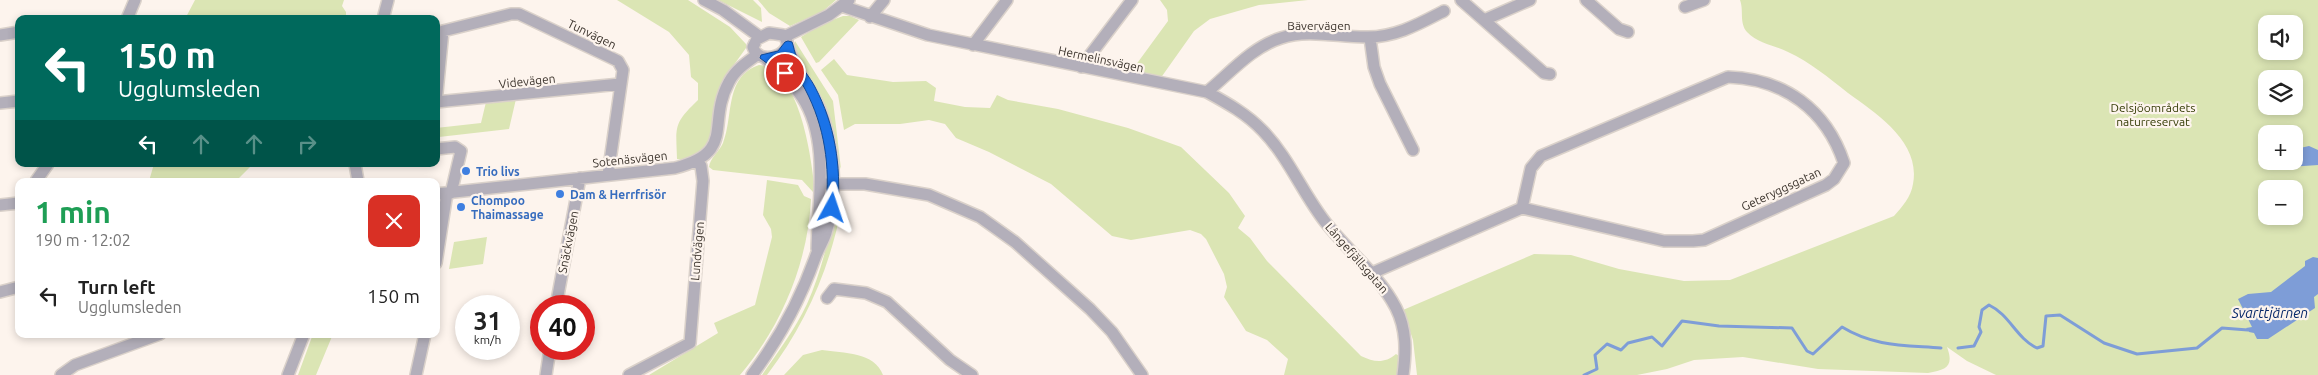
<!DOCTYPE html>
<html lang="en">
<head>
<meta charset="utf-8">
<style>
  :root { --surface:#fff; --page:#f6f6f6; --text:#222; --muted:#767676 }
  body { margin:0; font-family:Ubuntu,sans-serif; background:var(--page); color:var(--text); height:100vh; display:flex; flex-direction:column; font-size:19px; white-space:nowrap }
  * { box-sizing:border-box; margin:0 }
  p { font-size:16px; color:var(--muted) }
  .icon { flex:none; width:28px; height:28px; fill:none; stroke:currentColor; stroke-width:2; stroke-linecap:round; stroke-linejoin:round }
  .map { position:relative; flex:1; overflow:hidden }
  .side { position:absolute; left:15px; top:178px; width:425px; height:160px; display:flex; flex-direction:column; background:var(--surface); border-radius:10px; box-shadow:0 2px 8px #0003 }
  .side>* { flex:none }
  .guide { position:absolute; left:15px; top:15px; width:425px; height:152px; border-radius:10px; box-shadow:0 2px 8px #0003; background:#00695c; color:#fff; overflow:hidden }
  .controls { position:absolute; left:2258px; top:15px; display:grid; gap:10px }
  .controls a { display:grid; place-items:center; width:45px; height:45px; border-radius:10px; background:var(--surface); box-shadow:0 2px 8px #0003; font-size:25px }
  .speed { position:absolute; left:455px; top:295px; display:flex; gap:10px; font-size:25px; font-weight:700; text-align:center }
  .speed>* { display:grid; place-content:center; width:65px; height:65px; border-radius:50%; background:var(--surface); box-shadow:0 2px 8px #0003; line-height:1 }
  .speed small { font-size:12px; font-weight:400 }
  .speed .limit { border:8px solid #d22; background:#fff; color:#111 }
  .pin { position:absolute; display:grid; place-items:center; width:42px; height:42px; color:#fff; margin:-21px; border:2px solid #fff; border-radius:50%; box-shadow:0 1px 5px #0007 }
  .me { position:absolute; width:55px; margin:-28px; rotate:5deg; stroke-linejoin:round; filter:drop-shadow(0 0 4px #0008) }
  .turn { display:flex; align-items:center; gap:18px; height:105px; padding:0 20px; font-size:22px }
  .turn .icon { width:65px; height:65px; stroke-width:2.5 }
  .turn b { display:block; font-size:35px; line-height:42px }
  .lanes { display:flex; align-items:center; height:48px; padding:0 20px; background:#0003; justify-content:center; gap:25px; direction:ltr }
  .lanes .off { opacity:.35 }
  .round { display:grid; place-items:center; flex:none; width:52px; height:52px; border-radius:10px; background:var(--page) }
  .head { display:flex; align-items:center; justify-content:space-between; height:85px; padding:0 20px }
  h1 { font-size:30px; font-weight:700; line-height:38px; color:#1e9e55 }
  ul { padding:0; list-style:none }
  li { display:flex; align-items:center; gap:15px; height:65px; padding:0 20px }
  li div { flex:1 }
  li b { display:block; font-size:19px }
  li em { font-style:normal }
  .map>svg:first-child { display:block }
  .green { fill:#dbe5b4; fill-rule:evenodd }
  .water { fill:#7e9dd7 }
  .lines { fill:none; stroke-linecap:round; stroke-linejoin:round }
  .stream { stroke:#7e9dd7; stroke-width:3 }
  .minor-casing { stroke:#dad1ca; stroke-width:14 }
  .minor { stroke:#b3afba; stroke-width:11 }
  .route { fill:#1a73e8; stroke:#114b97 }
  .shop-dot { fill:#3f7fe0; stroke:#fdf4ed; stroke-width:2 }
  .labels { text-anchor:middle; dominant-baseline:central; stroke-width:4.5; stroke-linejoin:round; paint-order:stroke }
  .street-label { font-size:12px; fill:#3c342d; stroke:#fdf4ed }
  .park-label { font-size:12px; fill:#353c06; stroke:#fdf4ed }
  .shop-label { font-size:12px; font-weight:bold; fill:#366cbe; stroke:#fdf4ed; text-anchor:start }
  .water-label { font-size:14px; font-style:italic; fill:#07286a; stroke:#fdf4ed }
</style>
</head>
<body>
<div class="map">
<svg width="2318" height="375" viewBox="0 0 2318 375">
  <rect width="100%" height="100%" fill="#fdf4ed"/>
  <path class="green" d="M195 0H344L342 6 346 12V18L185 19Z
    M617 0H688L730 27 746 44V48L723 80 711 137 705 149 688 161 677 159C676 126 673 124 698 100V83L691 77 689 55 669 32Z
    M718 0H753L761 8 762 22Z
    M758 0H836L822 12 790 26 769 13Z
    M1160 0H1308L1259 5 1210 19 1194 31 1160 79 1130 73 1168 21 1167 10Z
    M1740 0H2318V375H1996L1967 361 1947 347C1954 366 1947 370 1928 373L1818 369 1743 357 1694 360 1667 369 1637 375H1417L1413 340 1403 310 1534 254 1571 255 1619 269 1684 281 1730 280 1894 216C1902 207 1911 197 1913 184 1921 142 1877 114 1848 93 1829 78 1810 62 1788 52 1775 45 1758 44 1747 32 1739 23 1744 10 1740 0ZM2266 24H2294V51H2266ZM2266 79H2294V106H2266ZM2266 134H2294V161H2266ZM2266 189H2294V216H2266Z
    M843 16H850L859 20 819 62 816 63 801 37 822 24Z
    M795 41 833 101 841 169 793 53Z
    M834 59 847 75 893 82 926 81 936 88 934 101 965 107 990 108 997 95 1008 100 1058 109 1128 128 1181 147 1229 193 1245 216 1238 228 1250 238 1267 261 1361 356C1374 362 1384 364 1396 354L1399 356V375H1284L1288 359 1267 340 1246 331 1224 297 1227 287 1224 274 1206 239 1201 234 1190 230 1131 240 1112 236 1051 184 989 152 956 138 945 124 929 120 900 124H855L844 130 838 95 821 70Z
    M759 65C800 68 812 160 815 192H813L802 180 713 170 709 167C710 158 719 152 723 143 734 116 724 77 759 65Z
    M516 99 509 129 439 137 436 135V128L481 123 486 102Z
    M154 164H253L238 179 231 181H149Z
    M767 180 798 185 804 196 811 199C808 263 781 327 740 375H649L718 333 714 323 755 305 772 237 771 229 763 215Z
    M838 201 842 205C830 268 806 324 767 375H762C778 352 795 329 807 304 822 271 829 235 838 201Z
    M487 237 483 264 449 269 454 242Z
    M313 334H333L316 375H298Z
    M822 350C843 353 875 352 883 375H784L803 355Z"/>
  <path class="water" d="M2309 146 2318 150V165L2289 167 2277 161 2298 160 2303 154 2300 148Z
    M2313 257 2318 258V294L2314 297 2315 308 2268 339H2257L2254 333 2249 332 2246 328 2252 327 2238 299 2248 294 2271 292 2305 266V261Z"/>
  <g class="lines">
    <path class="stream" d="M1958 348 1974 346 1981 332 1979 327 1982 310 1989 305C2010 315 2016 338 2037 348L2043 346 2046 316 2060 315 2104 343 2137 354 2197 348 2222 328 2248 330
      M1584 375 1597 369 1595 355 1607 344 1621 350 1628 343 1652 337 1662 346 1682 321 1719 326 1792 328 1807 351 1813 354 1842 327C1875 347 1904 345 1941 348"/>
    <g class="minor-casing">
      <path id="minor" d="M704 0 723 10 760 37
        M1461 0 1544 73 1550 74
        M1586 0 1619 29 1628 32
        M842 6 928 35 1207 92C1227 103 1247 114 1263 131 1289 158 1303 194 1326 223 1348 251 1379 275 1396 308 1407 330 1406 352 1403 375
        M1685 7 1704 0
        M870 17 884 0
        M127 19 135 0
        M383 19 388 0
        M1484 20 1530 0
        M769 33 783 35C800 52 759 69 753 47L757 39Z
        M0 35 19 32
        M786 36 829 15 849 0
        M1370 38 1374 67 1380 84 1413 150
        M973 45 1007 0
        M765 58C779 70 792 81 802 97 830 139 818 201 817 249
        M1081 67 1132 0
        M1728 77C1784 79 1826 109 1844 163L1834 179 1826 185 1704 240 1693 241H1664L1522 208 1531 168 1541 156Z
        M1207 92C1230 73 1252 47 1281 38 1308 29 1337 37 1365 37 1394 38 1419 24 1444 11
        M0 103 19 101
        M436 149 455 147 461 151 451 193
        M355 164 358 181
        M608 175 623 70 618 61 519 14H511L443 31 436 102 620 84
        M36 181 48 164
        M820 184H865L929 195 980 217 1015 242 1090 309 1112 332 1142 375
        M436 194 675 168C737 152 706 124 729 82 735 70 747 62 757 55
        M0 205 19 203
        M436 263 447 193
        M1372 273 1522 208
        M0 292 19 287
        M827 298 834 289 866 293 887 302 950 360 972 375
        M556 306 580 178
        M61 375 75 365 160 334
        M288 375 304 334
        M416 375 425 334
        M546 375 550 349
        M629 375 690 343 703 181 701 166 697 162
        M752 375C779 339 800 300 815 258 818 249 823 242 826 233 837 197 835 157 824 120 816 93 795 73 788 45"/>
    </g>
    <use href="#minor" class="minor"/>
  </g>
  <path class="route" d="M788 41 792 42C794 47 794 52 797 57 801 68 810 77 815 87 835 125 841 165 838 208L832 212 826 208C830 166 825 127 805 89 799 78 791 67 786 56L774 59 791 73 785 77 760 58 761 55 778 51 785 42Z"/>
  <g class="shop-dot">
    <circle cx="466" cy="171" r="5"/>
    <circle cx="560" cy="194" r="5"/>
    <circle cx="461" cy="207" r="5"/>
  </g>
  <g class="labels">
    <g class="street-label">
      <text x="1319" y="25">Bävervägen</text>
      <text transform="translate(592 34) rotate(26)">Tunvägen</text>
      <text transform="translate(1101 59) rotate(12)">Hermelinsvägen</text>
      <text transform="translate(527 81) rotate(-6)">Videvägen</text>
      <text transform="translate(630 159) rotate(-6)">Sotenäsvägen</text>
      <text transform="translate(1781 189) rotate(-25)">Geteryggsgatan</text>
      <text transform="translate(568 242) rotate(-79)">Snäckvägen</text>
      <text transform="translate(697 251) rotate(-85)">Lundvägen</text>
      <text transform="translate(1357 258) rotate(49)">Långefjällsgatan</text>
    </g>
    <g class="park-label">
      <text x="2153" y="107">Delsjöområdets<tspan x="2153" dy="14">naturreservat</tspan></text>
    </g>
    <g class="shop-label">
      <text x="476" y="171">Trio livs</text>
      <text x="570" y="194">Dam &amp; Herrfrisör</text>
      <text x="471" y="200">Chompoo<tspan x="471" dy="14">Thaimassage</tspan></text>
    </g>
    <g class="water-label">
      <text x="2270" y="313">Svarttjärnen</text>
    </g>
  </g>
</svg>
<div class="controls">
<a><svg class="icon" aria-label="sound" viewBox="0 0 24 24"><path d="M4 9h4l5-4v14l-5-4H4zM17 9q2 3 0 6"/></svg></a>
<a><svg class="icon" aria-label="layers" viewBox="0 0 24 24"><path d="M12 4l9 5-9 5-9-5zM3 14l9 5 9-5"/></svg></a>
<a>+</a>
<a>−</a>
</div>
<div class="speed"><div>31<small>km/h</small></div><div class="limit">40</div></div>
<div class="pin" style="left:785px;top:73px;background:#d93025"><svg class="icon" aria-label="arrive" viewBox="0 0 24 24"><path d="M6 21V4h12l-3 4 3 4H6"/></svg></div>
<svg class="me" style="left:832px;top:208px" viewBox="-20 -20 40 40"><path d="M0-17L14 15 0 8-14 15z" fill="#1a73e8" stroke="#fff" stroke-width="4"/></svg>
<div class="guide">
<div class="turn"><svg class="icon" aria-label="left" viewBox="0 0 24 24"><path d="M17 20v-9H6M10 6l-5 5 5 5"/></svg><div><b>150 m</b>Ugglumsleden</div></div>
<div class="lanes"><svg class="icon" aria-label="left" viewBox="0 0 24 24"><path d="M17 20v-9H6M10 6l-5 5 5 5"/></svg><svg class="icon off" aria-label="ahead" viewBox="0 0 24 24"><path d="M12 20V5M6 11l6-6 6 6"/></svg><svg class="icon off" aria-label="ahead" viewBox="0 0 24 24"><path d="M12 20V5M6 11l6-6 6 6"/></svg><svg class="icon off" aria-label="right" viewBox="0 0 24 24"><path d="M7 20v-9h11M14 6l5 5-5 5"/></svg></div>
</div>
<section class="side">
<div class="head"><div><h1>1 min</h1><p>190 m · 12:02</p></div><a class="round" style="background:#d93025;color:#fff"><svg class="icon" aria-label="close" viewBox="0 0 24 24"><path d="M6 6l12 12M18 6L6 18"/></svg></a></div>
<ul>
<li><svg class="icon" aria-label="left" viewBox="0 0 24 24"><path d="M17 20v-9H6M10 6l-5 5 5 5"/></svg><div><b>Turn left</b><p>Ugglumsleden</p></div><em>150 m</em></li>
</ul>
</section>
</div>
</body>
</html>
